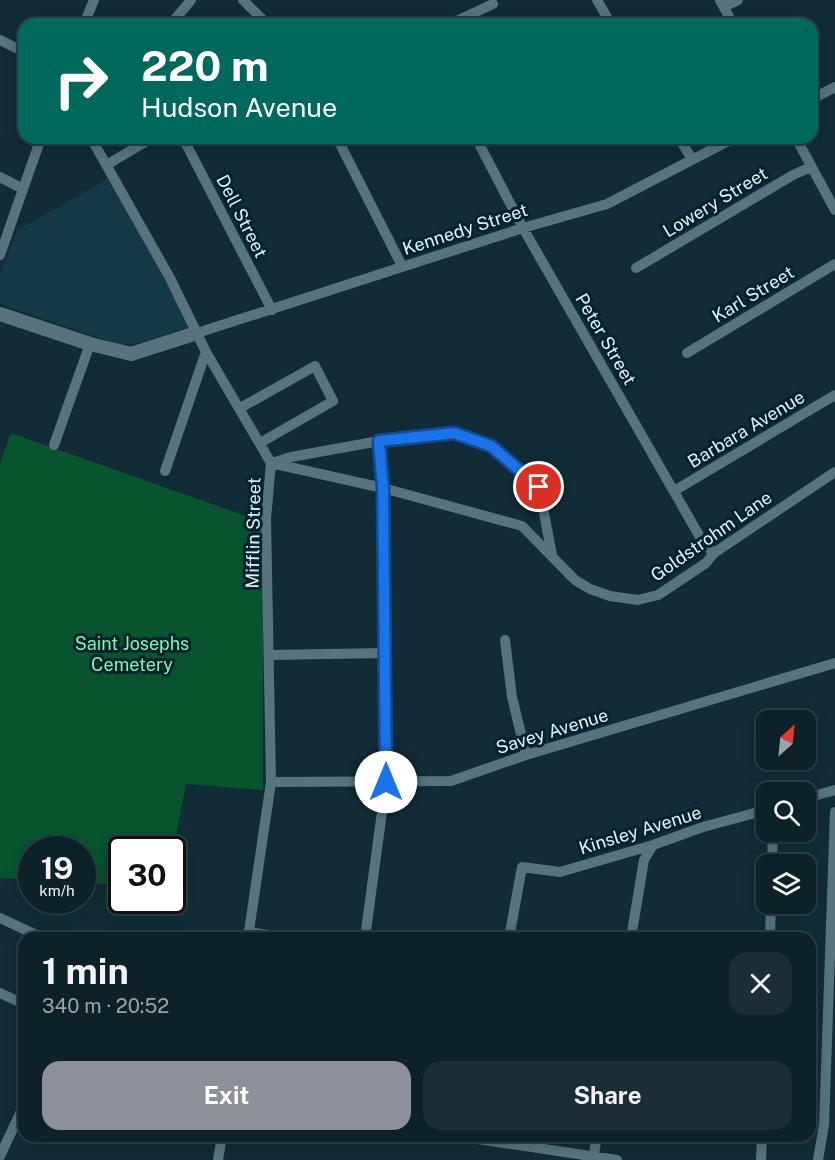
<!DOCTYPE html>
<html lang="en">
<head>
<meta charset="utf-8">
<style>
  :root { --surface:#0d2128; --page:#1b2e34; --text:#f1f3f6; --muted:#9aa3a8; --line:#2d3e45; --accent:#8c9099 }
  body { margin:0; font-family:"Public Sans",sans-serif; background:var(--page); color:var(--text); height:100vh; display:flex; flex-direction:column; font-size:22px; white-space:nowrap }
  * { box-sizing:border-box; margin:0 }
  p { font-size:20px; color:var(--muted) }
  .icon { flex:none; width:33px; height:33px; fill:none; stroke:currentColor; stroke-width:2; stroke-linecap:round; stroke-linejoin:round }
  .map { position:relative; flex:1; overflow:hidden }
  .side { position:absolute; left:18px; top:932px; width:798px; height:210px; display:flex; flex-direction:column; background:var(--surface); border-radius:18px; box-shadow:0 3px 15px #0003,0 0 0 2px var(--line) }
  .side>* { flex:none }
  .guide { position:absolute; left:18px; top:18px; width:800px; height:126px; border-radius:18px; box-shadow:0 3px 15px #0003,0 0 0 2px var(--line); background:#00695c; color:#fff; overflow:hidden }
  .needle { width:39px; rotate:27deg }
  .fabs { position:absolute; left:756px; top:710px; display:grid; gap:12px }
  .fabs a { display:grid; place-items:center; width:60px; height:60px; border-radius:12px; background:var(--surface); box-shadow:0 3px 15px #0003,0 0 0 2px var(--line); font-size:30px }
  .speed { position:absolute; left:18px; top:836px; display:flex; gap:12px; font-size:30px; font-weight:700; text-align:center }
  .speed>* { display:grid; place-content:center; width:78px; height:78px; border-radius:50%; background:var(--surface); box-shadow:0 3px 15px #0003,0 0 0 2px var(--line); line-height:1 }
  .speed small { font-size:15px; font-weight:400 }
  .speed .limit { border:3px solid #111; border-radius:9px; background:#fff; color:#111 }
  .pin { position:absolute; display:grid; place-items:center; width:51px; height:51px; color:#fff; margin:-26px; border:3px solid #fff; border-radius:50%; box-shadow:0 2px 6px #0007 }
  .me { position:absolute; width:66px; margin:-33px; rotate:0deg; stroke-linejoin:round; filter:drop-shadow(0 0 4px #0008) }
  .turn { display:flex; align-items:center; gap:21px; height:126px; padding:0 24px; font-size:27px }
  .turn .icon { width:78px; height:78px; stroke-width:2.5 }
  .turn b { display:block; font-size:42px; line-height:51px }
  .round { display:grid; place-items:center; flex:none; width:63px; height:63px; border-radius:18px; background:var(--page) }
  .summary { display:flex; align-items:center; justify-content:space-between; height:102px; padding:0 24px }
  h1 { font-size:36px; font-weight:700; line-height:45px }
  .primary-button { display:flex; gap:12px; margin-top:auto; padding:12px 24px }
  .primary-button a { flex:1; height:69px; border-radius:18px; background:var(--accent); color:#fff; font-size:24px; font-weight:700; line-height:69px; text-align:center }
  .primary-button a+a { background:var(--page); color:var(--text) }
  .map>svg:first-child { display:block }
  .built { fill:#143946 }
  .green { fill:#07542f }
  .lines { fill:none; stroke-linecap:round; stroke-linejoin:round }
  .minor { stroke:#56737e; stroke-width:10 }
  .tertiary { stroke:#56737e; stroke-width:14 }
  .route-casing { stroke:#114b97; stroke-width:15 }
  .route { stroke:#1a73e8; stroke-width:10 }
  .labels { text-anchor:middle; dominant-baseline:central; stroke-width:6; stroke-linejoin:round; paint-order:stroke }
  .street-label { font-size:18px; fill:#e3f2f9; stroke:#06222c }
  .park-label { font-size:18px; fill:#7ff9af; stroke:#06222c }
</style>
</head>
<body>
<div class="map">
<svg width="835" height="1160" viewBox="0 0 835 1160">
  <rect width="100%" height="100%" fill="#112c36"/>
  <path class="built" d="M109 178 191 327 156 339 134 344 120 345 0 304V275L18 227 27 225Z"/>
  <path class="green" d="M11 433 263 522V790L186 784 173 853 172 849H122L121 885 83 883 82 849H32L31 880 0 878V464Z"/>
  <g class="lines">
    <path class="minor" d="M243 0 267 24
      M597 0 611 24
      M720 0 733 24
      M724 7 738 0
      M84 24 94 0
      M171 24 191 0
      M450 24 493 4
      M0 40 24 52
      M812 99 835 87
      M91 138 170 278 206 352 271 463 266 519 271 782 248 938
      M183 138 272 310
      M337 138 402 266
      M476 138 523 228 704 544 714 553
      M679 138 692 159
      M796 138 835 210
      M108 164 152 138
      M0 177 23 189
      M0 255 41 138
      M636 268 793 175 811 167
      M197 333 523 228 607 204 734 138
      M687 353 835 264
      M240 408 315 366 333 401 260 443
      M54 445 90 344
      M271 463 383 488 522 526 575 580 590 589 610 596 638 600 658 595 706 563 714 553 835 472
      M272 463 291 457 379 441 454 433 491 446 539 487 552 555
      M165 471 206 352
      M674 491 835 395
      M505 640 512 697 526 755
      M270 655 385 653
      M271 782 451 781 526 755 835 663
      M806 798 835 790
      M772 864 773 831
      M0 918 43 938
      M248 932 289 938
      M365 938 386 782 383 488 379 441
      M509 938 522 867 560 872 653 845 703 827 766 810
      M631 938 644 860 653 845
      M770 938 771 903
      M0 993 24 1004
      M458 1136 617 1160
      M0 1156 24 1105
      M218 1160 222 1136
      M593 1160 597 1136
      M761 1160 762 1136
      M818 1160 824 1125 835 812"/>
    <path class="tertiary" d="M0 314 90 344 131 354 197 333"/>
  </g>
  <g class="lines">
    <g class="route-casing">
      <path id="route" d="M386 782 383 488 379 441 454 433 491 446 539 487"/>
    </g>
    <use href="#route" class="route"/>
  </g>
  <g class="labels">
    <g class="street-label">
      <text transform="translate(715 202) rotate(-31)">Lowery Street</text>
      <text transform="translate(242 216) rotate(63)">Dell Street</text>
      <text transform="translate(465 229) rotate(-18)">Kennedy Street</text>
      <text transform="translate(753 294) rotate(-31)">Karl Street</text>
      <text transform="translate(606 339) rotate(60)">Peter Street</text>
      <text transform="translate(746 429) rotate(-31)">Barbara Avenue</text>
      <text transform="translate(253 533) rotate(-89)">Mifflin Street</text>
      <text transform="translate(711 536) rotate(-35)">Goldstrohm Lane</text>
      <text transform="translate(552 731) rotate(-17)">Savey Avenue</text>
      <text transform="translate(640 830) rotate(-17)">Kinsley Avenue</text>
    </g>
    <g class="park-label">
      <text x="132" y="643">Saint Josephs<tspan x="132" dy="21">Cemetery</tspan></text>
    </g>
  </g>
</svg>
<div class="fabs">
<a><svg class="needle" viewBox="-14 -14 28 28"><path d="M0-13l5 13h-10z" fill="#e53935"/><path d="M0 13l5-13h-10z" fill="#9aa3a8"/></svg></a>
<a><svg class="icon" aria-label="search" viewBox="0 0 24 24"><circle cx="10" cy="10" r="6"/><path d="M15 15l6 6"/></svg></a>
<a><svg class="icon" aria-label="layers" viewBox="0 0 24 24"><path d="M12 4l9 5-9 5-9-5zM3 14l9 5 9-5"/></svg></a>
</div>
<div class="speed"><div>19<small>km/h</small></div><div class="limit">30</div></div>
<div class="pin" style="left:539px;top:487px;background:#d93025"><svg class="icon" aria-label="arrive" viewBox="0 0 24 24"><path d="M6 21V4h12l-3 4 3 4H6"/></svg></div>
<svg class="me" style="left:386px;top:782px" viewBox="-20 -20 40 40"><circle r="19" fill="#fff"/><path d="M0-13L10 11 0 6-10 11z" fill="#1a73e8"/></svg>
<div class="guide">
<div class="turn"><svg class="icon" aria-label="right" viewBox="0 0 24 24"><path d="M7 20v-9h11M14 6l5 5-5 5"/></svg><div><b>220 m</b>Hudson Avenue</div></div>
</div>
<section class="side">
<div class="summary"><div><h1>1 min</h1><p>340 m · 20:52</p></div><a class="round"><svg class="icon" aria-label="close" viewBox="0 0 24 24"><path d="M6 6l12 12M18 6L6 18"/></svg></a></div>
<div class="primary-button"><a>Exit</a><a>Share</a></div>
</section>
</div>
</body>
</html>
